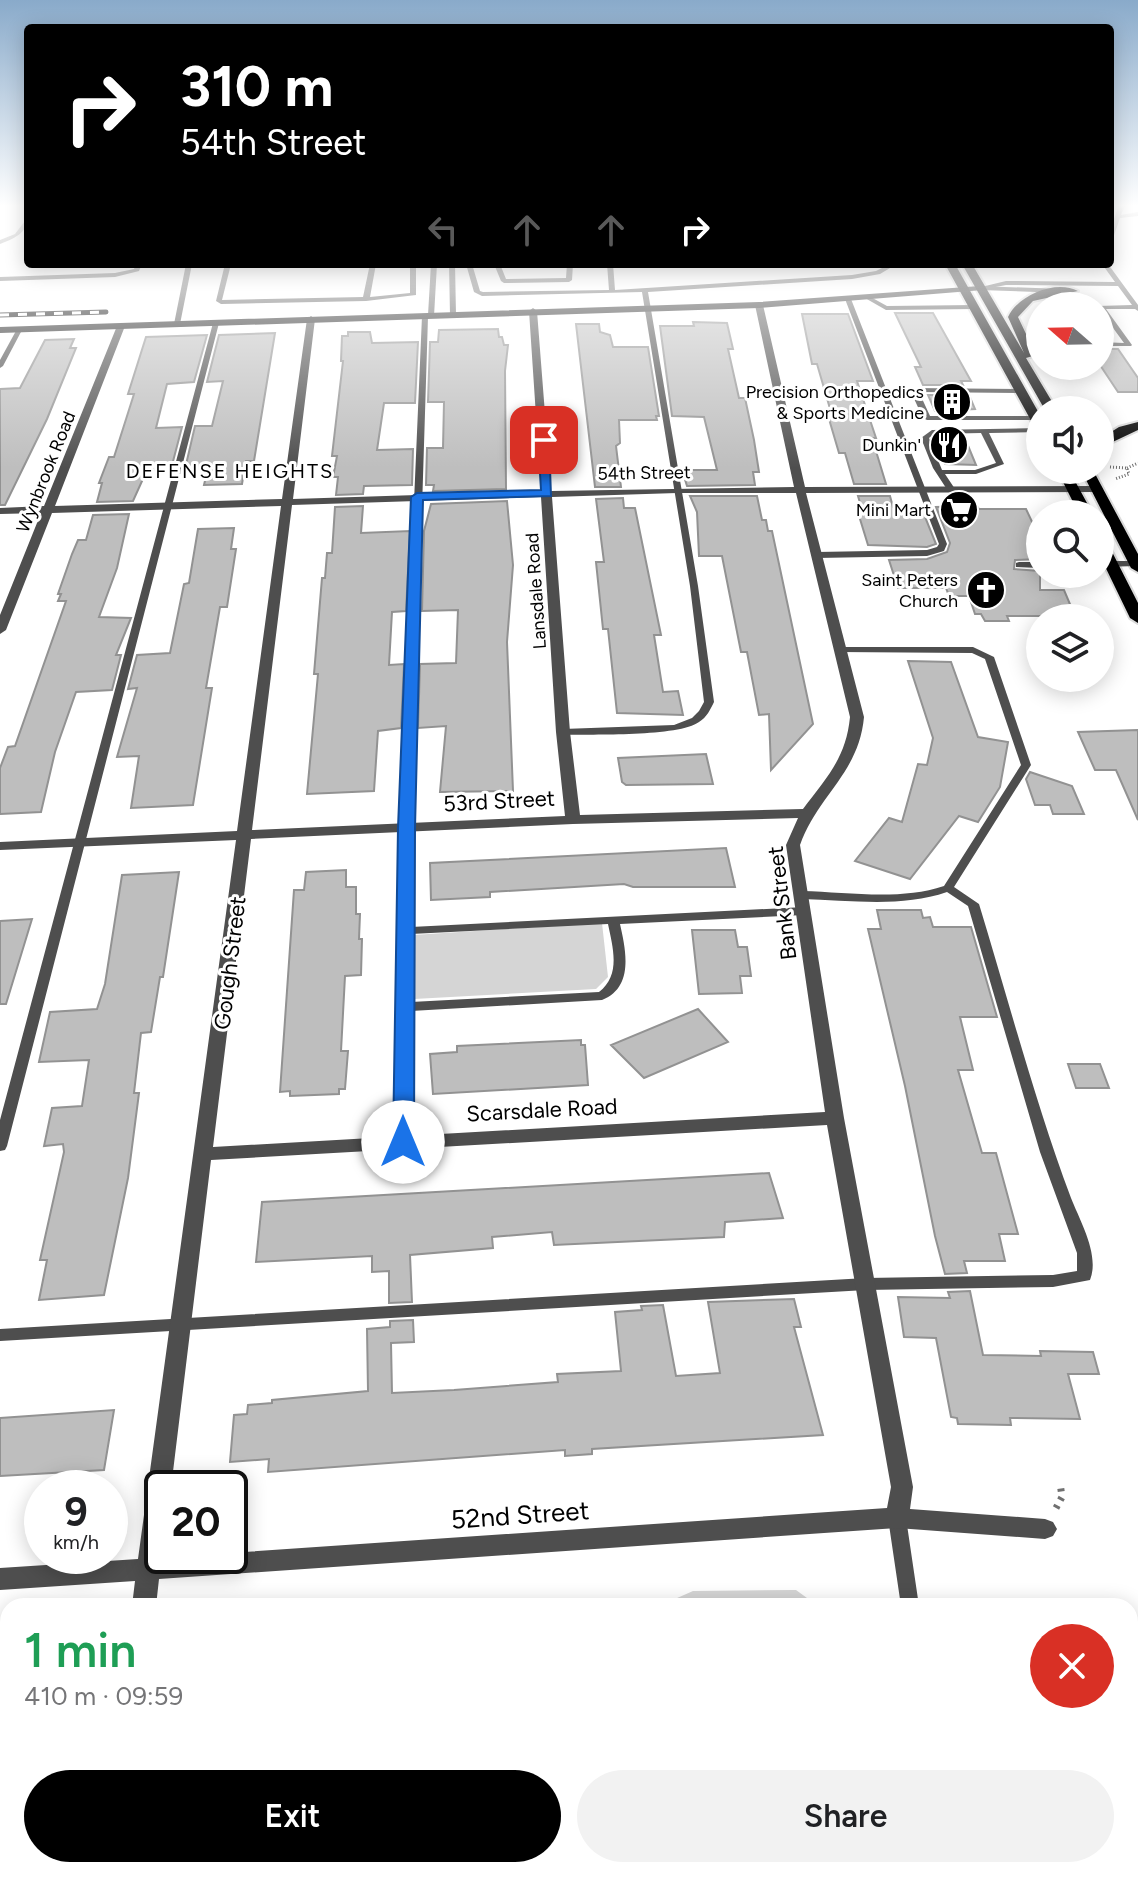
<!DOCTYPE html>
<html lang="en">
<head>
<meta charset="utf-8">
<style>
  :root { --surface:#fff; --page:#f2f2f2; --text:#202124; --muted:#757577; --accent:#000 }
  body { margin:0; font-family:Figtree,sans-serif; background:var(--page); color:var(--text); height:100vh; display:flex; flex-direction:column; font-size:30px; white-space:nowrap }
  * { box-sizing:border-box; margin:0 }
  p { font-size:26px; color:var(--muted) }
  .icon { flex:none; width:44px; height:44px; fill:none; stroke:currentColor; stroke-width:2; stroke-linecap:round; stroke-linejoin:round }
  .map { position:relative; flex:1; overflow:hidden }
  .sheet { position:absolute; left:0px; top:1598px; width:1138px; height:280px; display:flex; flex-direction:column; background:var(--surface); border-radius:24px 24px 0 0; box-shadow:0 4px 20px #0003 }
  .sheet>* { flex:none }
  .top-card { position:absolute; left:24px; top:24px; width:1090px; height:244px; border-radius:8px; box-shadow:0 4px 20px #0003; background:#000; color:#fff; overflow:hidden }
  .needle { width:52px; rotate:290deg }
  .controls { position:absolute; left:1026px; top:292px; display:grid; gap:16px }
  .controls a { display:grid; place-items:center; width:88px; height:88px; border-radius:50%; background:var(--surface); box-shadow:0 4px 20px #0003; font-size:40px }
  .speed { position:absolute; left:24px; top:1470px; display:flex; gap:16px; font-size:40px; font-weight:700; text-align:center }
  .speed>* { display:grid; place-content:center; width:104px; height:104px; border-radius:50%; background:var(--surface); box-shadow:0 4px 20px #0003; line-height:1 }
  .speed small { font-size:20px; font-weight:400 }
  .speed .limit { border:4px solid #111; border-radius:12px; background:#fff; color:#111 }
  .pin { position:absolute; display:grid; place-items:center; width:68px; height:68px; color:#fff; margin:-34px; border-radius:16px; box-shadow:0 4px 12px #0006 }
  .me { position:absolute; width:88px; margin:-44px; rotate:0deg; stroke-linejoin:round; filter:drop-shadow(0 0 6px #0008) }
  .turn { display:flex; align-items:center; gap:28px; height:168px; padding:0 24px; font-size:36px }
  .turn .icon { width:104px; height:104px; stroke-width:2.5 }
  .turn b { display:block; font-size:56px; line-height:68px }
  .lanes { display:flex; align-items:center; height:76px; padding:0 24px; background:#0003; justify-content:center; gap:40px; direction:ltr }
  .lanes .off { opacity:.35 }
  .round { display:grid; place-items:center; flex:none; width:84px; height:84px; border-radius:42px; background:var(--page) }
  .head { display:flex; align-items:center; justify-content:space-between; height:136px; padding:0 24px }
  h1 { font-size:48px; font-weight:600; line-height:60px; color:#1e9e55 }
  .primary-button { display:flex; gap:16px; margin-top:auto; padding:16px 24px }
  .primary-button a { flex:1; height:92px; border-radius:48px; background:var(--accent); color:#fff; font-size:32px; font-weight:600; line-height:92px; text-align:center }
  .primary-button a+a { background:var(--page); color:var(--text) }
  .map>svg:first-child { display:block }
  .green { fill:#d5d5d5 }
  .building { fill:#bebebe; stroke:#929292; stroke-width:2 }
  .lines { fill:none; stroke-linecap:round; stroke-linejoin:round }
  .primary-casing { stroke:#dbdbdb; stroke-width:4 }
  .path-far1 { stroke:#707070; stroke-width:3; stroke-dasharray:1 2; stroke-linecap:butt }
  .path { stroke:#707070; stroke-width:7; stroke-dasharray:3 6; stroke-linecap:butt }
  .lane { fill:#4e4e4e; fill-rule:evenodd }
  .street { fill:#4e4e4e; fill-rule:evenodd }
  .secondary { fill:#1b1b1b; fill-rule:evenodd }
  .primary { fill:#000; fill-rule:evenodd }
  .rail-casing { stroke:#000; stroke-width:5 }
  .rail { stroke:#fff; stroke-width:3; stroke-dasharray:9; stroke-linecap:butt }
  .route { fill:#1a73e8; stroke:#114b97; stroke-width:2 }
  .labels { text-anchor:middle; dominant-baseline:central; stroke-width:6; stroke-linejoin:round; paint-order:stroke }
  .far-poi-label { font-size:18px; fill:#000; stroke:#fff; text-anchor:end }
  .far-street-label { font-size:18px; fill:#000; stroke:#fff }
  .far-neighbourhood-label { font-size:20px; letter-spacing:2px; fill:#000; stroke:#fff }
  .street-label { font-size:22px; fill:#000; stroke:#fff }
  .near-street-label { font-size:26px; fill:#000; stroke:#fff }
</style>
</head>
<body>
<div class="map">
<svg width="1138" height="1878" viewBox="0 0 1138 1878">
  <rect width="100%" height="100%" fill="#fff"/>
  <path class="green" d="M602 923 608 977 596 989 414 999 413 935Z
    M796 1590 818 1606H659L693 1591Z
    M615 1870H868L869 1878H622Z"/>
  <path class="building" d="M895 313H933L971 381H961L963 385H923L915 367H921Z
    M802 314H848L873 381H857L876 438H872L886 484H854L845 453H839L829 419H833L817 364H812Z
    M693 322 727 323 733 349H728L739 398H745L754 440 759 472H753L755 485 687 486 682 470H717L704 417 672 416 660 326H694Z
    M576 324H599L600 332 610 335 613 347H648L659 416H656L657 420H619L620 443 616 446 621 487H595Z
    M498 329 499 337H502L504 345H508L505 371 506 489 433 491 434 485H426L427 448H443L444 402H428L430 342H438L439 330Z
    M348 332H370L372 343 418 342 415 403H384L377 450 413 449 412 485 364 486 363 494 336 495 338 477H333L337 456H332L343 361H341L342 336H348Z
    M275 333 254 461H246L242 484 204 485 208 468 185 469 195 426H212L223 381 207 382 219 335Z
    M207 335 194 382 167 384 156 428 182 427 171 469 147 470 133 501 97 502 102 483H99L109 457H114L134 394H128L146 337Z
    M74 339 70 348H76L47 419 5 505H0V389L20 388 45 340Z
    M1100 349H1118L1138 378V392H1118L1100 365Z
    M928 395H969L975 409 935 411Z
    M964 436 976 465 945 464 935 437Z
    M690 496H757L762 520H766L768 531H772L813 724 771 770 769 714 759 715 747 652H741L722 556H699L697 512Z
    M858 496H890L893 507H921L936 544 927 547 868 545 856 506H861Z
    M623 498 624 508H635L661 635H654L663 692 678 691 683 715 617 713 608 629H603L596 562H604L596 499Z
    M507 501 513 565 507 642 513 791 440 792 446 726 418 728 420 664 456 663 458 610 422 611 424 531 431 504Z
    M363 506 361 533 410 531 406 611 392 612 389 665 404 664 401 728 378 731 374 791 307 794 318 674H314L322 578H325L327 553H332L335 507Z
    M977 506 979 509H1026L1034 526H1040V559L1015 560 1014 569 1040 571V590H1064L1075 616H1007L1009 621H985L981 614H975L969 596H949L946 588H898L889 560 927 559 947 552 950 543 936 507Z
    M129 514 117 568 99 617 131 618 116 655H121L112 690 76 692 55 752 41 812 0 814V768L8 747 15 746 66 601H58L61 594H58L72 554 78 540H86L93 515Z
    M234 528 231 549H236L227 607H220L206 688H212L193 805 131 808 139 756 117 757 137 688 128 689 137 655 170 653 184 584 189 583 198 529Z
    M908 661 951 662 978 737 1008 742 1000 787 978 822 959 816 910 879 855 861 889 818 902 822 918 764 927 765 933 738Z
    M1138 730V820L1116 770H1095L1078 732Z
    M706 754 713 784 626 785 622 782 618 758Z
    M1030 772 1072 786 1084 814H1053L1050 805H1035L1026 779Z
    M726 848 735 887H633L624 884 490 892V897L431 900 430 863Z
    M346 870V887H356V914H360L359 939H362L361 975 345 976 341 1051H348L345 1089H339V1094L290 1096V1091L280 1092 294 890H304L306 872Z
    M179 872 163 977H160L151 1032 141 1033 134 1093H139L128 1178 104 1295 39 1300 47 1260H40L64 1152 63 1144 44 1146 52 1108 82 1106 89 1060 39 1062 50 1012 97 1009 105 984 122 875Z
    M877 910H921L923 918 930 917 933 927H971L997 1017H960L973 1070H958L982 1153H996L1018 1234H999L1005 1261H964L967 1273 945 1274 935 1236 905 1086 868 929H881Z
    M32 919 6 1004H0V921Z
    M692 930H735L738 947H747L751 976H740L742 993 699 994Z
    M698 1009 728 1042 644 1078 611 1045Z
    M581 1040V1045H585L588 1085 433 1094 430 1054 457 1052V1046Z
    M1068 1064H1100L1109 1088H1076Z
    M769 1173 783 1218 725 1222 724 1237 554 1245 552 1232 492 1237 493 1248 410 1255 412 1302 389 1303V1271L372 1272V1256L256 1262 262 1202Z
    M970 1291 983 1355 1041 1356 1040 1351 1093 1352 1099 1374H1068L1080 1419 1010 1418 1011 1425 958 1424 957 1418 951 1417 936 1338 904 1337 898 1297 950 1298 948 1292Z
    M794 1299 801 1327H794L823 1435 592 1449V1454L565 1456V1450L268 1472 269 1459 230 1462 234 1415 247 1414 248 1405 272 1403V1400L368 1391 367 1329 390 1327V1321L413 1320 414 1342 391 1343 392 1393 454 1390 558 1382 557 1374 621 1371 615 1312 642 1310 641 1306 663 1305 676 1376 720 1373 708 1302Z
    M114 1410 104 1470 0 1476V1418Z"/>
  <g class="lines">
    <g class="primary-casing">
      <path id="primary" d="M945 264H955L1040 415V430L1034 426Z
        M962 264H972L1024 353 1008 317C1018 295 1056 279 1078 291L1033 301 1018 317 1036 355 1026 358 1057 410H1045Z
        M1138 422V430L1100 448V439L1119 427Z
        M1057 470H1069L1093 514H1079Z
        M1081 470H1093L1138 554V572L1131 568Z
        M1100 538 1107 542 1138 603V623L1130 618 1100 556Z"/>
    </g>
    <path class="path-far1" d="M1110 467 1127 468 1129 474 1115 479
      M1127 468 1138 463"/>
    <path class="path" d="M1056 1508 1062 1497 1060 1483"/>
    <path class="lane" d="M1119 205H1125L1121 215 1138 212V216L1120 218 1113 238 1110 240V230Z
      M28 217C28 233 13 239 0 244V240L15 234Z
      M136 264H142L139 271 115 277 0 281V277L115 273 134 269Z
      M186 264H192L180 324 177 326 174 324Z
      M225 264H231L222 300 363 297 370 264H376L370 297 410 293V264H416V295L366 301 221 304 216 301Z
      M431 264H437L434 316 431 318 428 317 412 828 411 927 804 907 810 911 804 915 620 924C626 951 634 987 602 1000L411 1011 410 1142 408 1146H398L396 1142 400 828 422 316 425 314 428 315ZM608 924C613 948 621 975 599 992L411 1002V934Z
      M449 264H455L456 315 453 317 450 315Z
      M466 264H472L480 291 483 292 609 290 607 264H613L615 290 852 275 876 271 884 267 882 264H888L890 268 880 274 852 279 648 292 698 586 714 702C710 710 707 717 699 722 679 737 592 734 563 735L558 732 563 729 674 725 692 718 699 711 704 702 690 586 642 292 482 296 474 292Z
      M494 264H500L506 279 566 278 567 264H573L572 280 569 282 504 283 501 281Z
      M1102 264H1108L1138 305V311L1135 309H1106L1132 345 1131 346H1100V342L1124 343 1100 310V306H1098L1132 305 1118 286 1006 285 980 290 977 288 1006 281 1115 282Z
      M867 295 887 306 974 305 977 307 974 309 886 310 865 298V296Z
      M848 297 851 299 947 544 944 551 927 556 817 558 813 555 817 552 927 550 937 547 939 544 845 299Z
      M216 321 219 323 7 1146 5 1150 0 1151V1120L213 323Z
      M17 329 22 330 3 366 0 368V360Z
      M911 388 1021 389 1025 391 1024 393 919 392 930 416H1036L1040 418 1036 420H927L923 418 910 390Z
      M1040 428V432L989 433 1004 464 976 474H945L955 489 951 491H948L933 468 921 438 932 430ZM981 433 996 463 975 470H942L929 438 934 434Z
      M1100 561H1136L1138 562V566L1100 567Z
      M1019 562H1040V568L1016 567V563Z
      M841 647H973L994 657 1031 765 954 887 979 904C1009 1002 1035 1102 1071 1198 1080 1221 1100 1255 1090 1280L1053 1287 866 1290 0 1341V1329L866 1278 1053 1275 1077 1271V1253L1040 1152 968 906 947 892C901 908 849 900 802 899L796 895 802 891C848 892 899 901 944 886L1021 765 985 659 972 653 838 652 836 650Z
      M897 1510 903 1513 906 1518 919 1606H901L888 1518 891 1513Z
      M938 1870H958L959 1878H939Z"/>
    <path class="street" d="M977 286 1063 289 1067 291 1063 293 980 290Z
      M759 302 763 305 805 487 1098 486 1103 489 1098 492 806 493 864 717C859 773 818 795 800 845L844 1118 913 1487 910 1509 1045 1519 1053 1522 1057 1529 1053 1536 1045 1539 897 1528 159 1579 156 1606H132L135 1581 0 1590V1568L138 1559 236 840 0 850V842L237 831 281 506 52 513 6 630 0 634V615L41 513 0 514V508L44 506 117 326 121 323 125 326 55 506 282 499 307 319 311 316 315 319 293 499 541 491 529 311 533 308 537 311 551 491 794 487 755 305ZM677 493H796L850 717C846 758 827 777 803 809L580 815 570 732 552 497ZM541 497 556 732 565 816 252 830 292 505ZM798 818 786 845 825 1112 213 1147 251 839 573 824ZM827 1125 891 1487 887 1508 230 1553V1556L162 1557V1488H171L211 1160Z
      M97 1870H125L124 1878H96Z"/>
    <path class="secondary" d="M980 286 983 290 759 308 0 333V327L759 302Z"/>
    <use href="#primary" class="primary"/>
    <g class="rail-casing">
      <path id="rail" d="M0 315 106 312"/>
    </g>
    <use href="#rail" class="rail"/>
  </g>
  <linearGradient id="sky" x2="0" y2="1"><stop stop-color="#89aaca"/><stop offset="0.44" stop-color="#fff"/><stop offset="1" stop-color="#fff" stop-opacity="0"/></linearGradient>
  <rect width="1138" height="468" fill="url(#sky)"/>
  <path class="route" d="M544 436 549 440 551 496 423 500 415 828 414 1142 411 1147H396L393 1142 398 828 411 497 417 493 541 490 538 440Z"/>
  <defs>
    <g id="building-disc" transform="scale(2)"><circle r="9.5" fill="#000" stroke="#fff"/><path d="M-4-6H4V6H1V3H-1V6H-4ZM-2.5-4.3h1.7v1.8h-1.7ZM.8-4.3h1.7v1.8H.8ZM-2.5-1h1.7V.8h-1.7ZM.8-1h1.7V.8H.8Z" fill="#fff"/></g>
    <g id="restaurant-disc" transform="scale(2)"><circle r="9.5" fill="#000" stroke="#fff"/><path d="M-5-6h1v4h1v-4h1v4h1v-4h1v5L-1.5 .5V6h-2V.5L-5-1ZM5-6V6H3V1.5H1.5Q1.5-4 5-6Z" fill="#fff"/></g>
    <g id="supermarket-disc" transform="scale(2)"><circle r="9.5" fill="#000" stroke="#fff"/><path d="M-6-5.5h2.5l.6 2H6L4.5 2H-2.5L-4.4-4H-6ZM-1.5 3.2a1.3 1.3 0 1 0 .1 0ZM3 3.2a1.3 1.3 0 1 0 .1 0Z" fill="#fff"/></g>
    <g id="church-disc" transform="scale(2)"><circle r="9.5" fill="#000" stroke="#fff"/><path d="M-1.2-6h2.4v3.5h3.3v2.4h-3.3V6h-2.4V-.1h-3.3v-2.4h3.3Z" fill="#fff"/></g>
  </defs>
  <g fill-rule="evenodd">
    <use href="#building-disc" x="952" y="402"/>
    <use href="#restaurant-disc" x="949" y="445"/>
    <use href="#supermarket-disc" x="959" y="510"/>
    <use href="#church-disc" x="986" y="590"/>
  </g>
  <g class="labels">
    <g class="far-poi-label">
      <text x="924" y="392">Precision Orthopedics<tspan x="924" dy="21">&amp; Sports Medicine</tspan></text>
      <text x="921" y="445">Dunkin'</text>
      <text x="931" y="510">Mini Mart</text>
      <text x="958" y="580">Saint Peters<tspan x="958" dy="21">Church</tspan></text>
    </g>
    <g class="far-street-label">
      <text transform="translate(46 472) rotate(-68)">Wynbrook Road</text>
      <text transform="translate(644 473) rotate(-1)">54th Street</text>
      <text transform="translate(536 591) rotate(-94)">Lansdale Road</text>
    </g>
    <g class="far-neighbourhood-label">
      <text x="230" y="471">DEFENSE HEIGHTS</text>
    </g>
    <g class="street-label">
      <text transform="translate(499 801) rotate(-3)">53rd Street</text>
      <text transform="translate(782 903) rotate(-97)">Bank Street</text>
      <text transform="translate(230 963) rotate(-83)">Gough Street</text>
      <text transform="translate(542 1110) rotate(-3)">Scarsdale Road</text>
    </g>
    <g class="near-street-label">
      <text transform="translate(520 1515) rotate(-4)">52nd Street</text>
    </g>
  </g>
</svg>
<div class="controls">
<a><svg class="needle" viewBox="-14 -14 28 28"><path d="M0-13l5 13h-10z" fill="#e53935"/><path d="M0 13l5-13h-10z" fill="#757577"/></svg></a>
<a><svg class="icon" aria-label="sound" viewBox="0 0 24 24"><path d="M4 9h4l5-4v14l-5-4H4zM17 9q2 3 0 6"/></svg></a>
<a><svg class="icon" aria-label="search" viewBox="0 0 24 24"><circle cx="10" cy="10" r="6"/><path d="M15 15l6 6"/></svg></a>
<a><svg class="icon" aria-label="layers" viewBox="0 0 24 24"><path d="M12 4l9 5-9 5-9-5zM3 14l9 5 9-5"/></svg></a>
</div>
<div class="speed"><div>9<small>km/h</small></div><div class="limit">20</div></div>
<div class="pin" style="left:544px;top:440px;background:#d93025"><svg class="icon" aria-label="arrive" viewBox="0 0 24 24"><path d="M6 21V4h12l-3 4 3 4H6"/></svg></div>
<svg class="me" style="left:403px;top:1142px" viewBox="-20 -20 40 40"><circle r="19" fill="#fff"/><path d="M0-13L10 11 0 6-10 11z" fill="#1a73e8"/></svg>
<div class="top-card">
<div class="turn"><svg class="icon" aria-label="right" viewBox="0 0 24 24"><path d="M7 20v-9h11M14 6l5 5-5 5"/></svg><div><b>310 m</b>54th Street</div></div>
<div class="lanes"><svg class="icon off" aria-label="left" viewBox="0 0 24 24"><path d="M17 20v-9H6M10 6l-5 5 5 5"/></svg><svg class="icon off" aria-label="ahead" viewBox="0 0 24 24"><path d="M12 20V5M6 11l6-6 6 6"/></svg><svg class="icon off" aria-label="ahead" viewBox="0 0 24 24"><path d="M12 20V5M6 11l6-6 6 6"/></svg><svg class="icon" aria-label="right" viewBox="0 0 24 24"><path d="M7 20v-9h11M14 6l5 5-5 5"/></svg></div>
</div>
<section class="sheet">
<div class="head"><div><h1>1 min</h1><p>410 m · 09:59</p></div><a class="round" style="background:#d93025;color:#fff"><svg class="icon" aria-label="close" viewBox="0 0 24 24"><path d="M6 6l12 12M18 6L6 18"/></svg></a></div>
<div class="primary-button"><a>Exit</a><a>Share</a></div>
</section>
</div>
</body>
</html>
